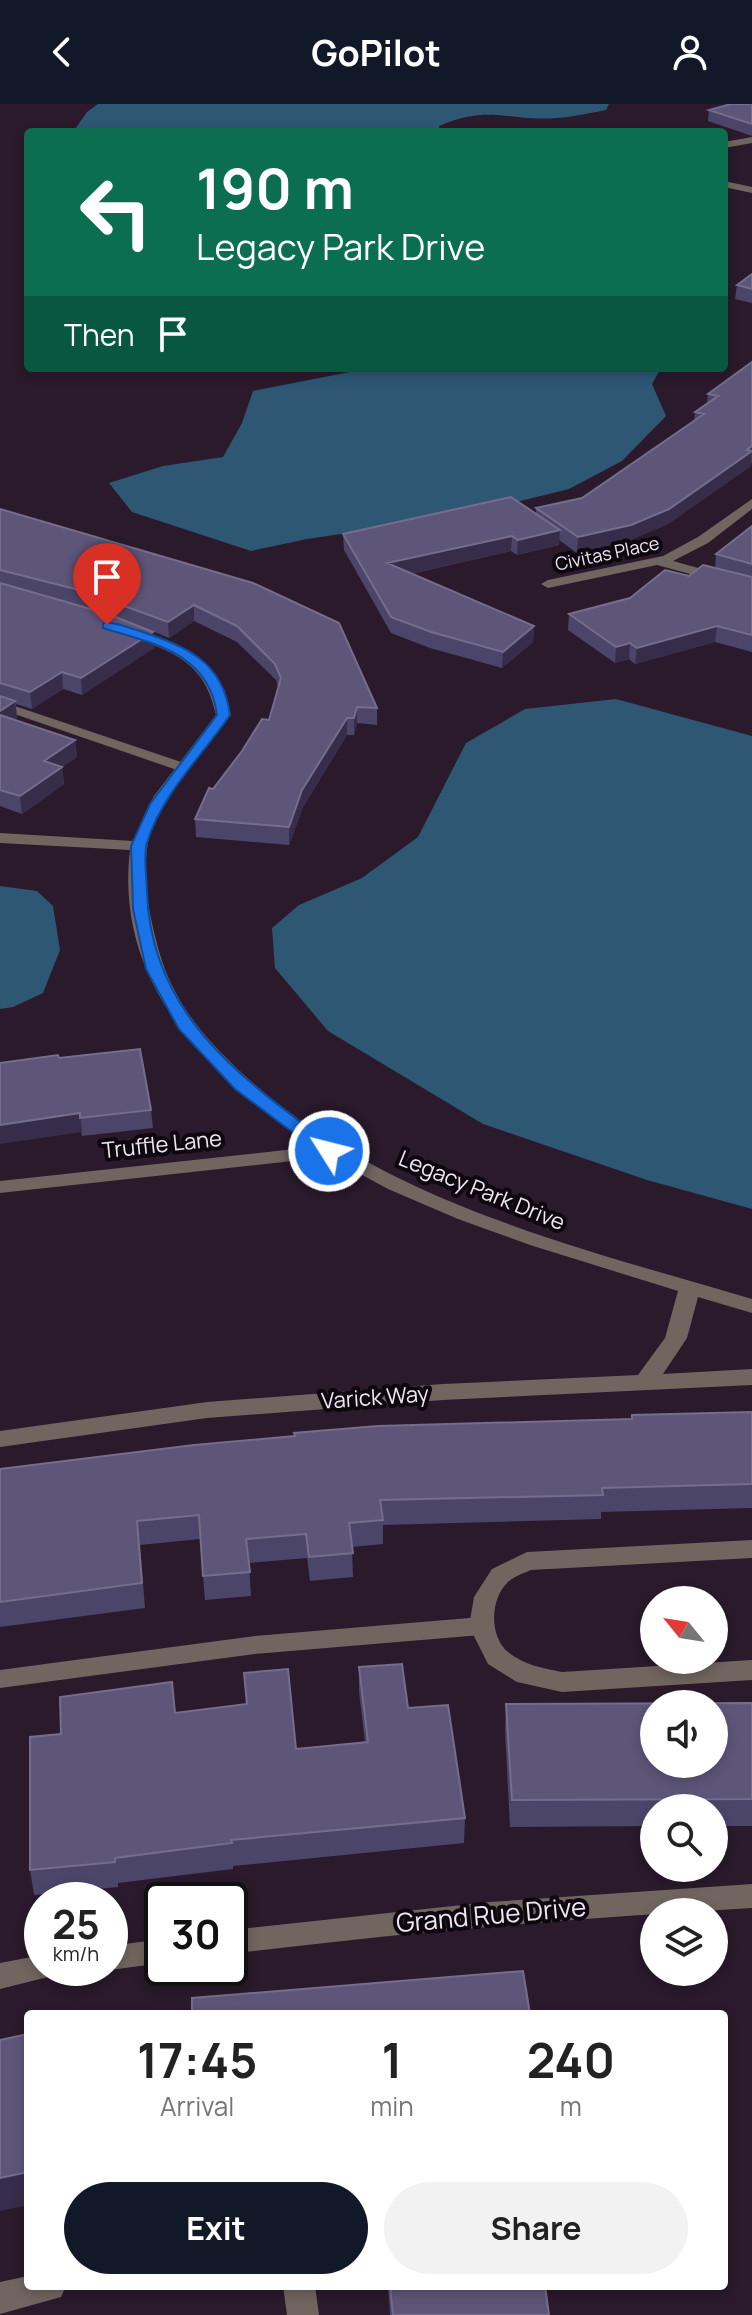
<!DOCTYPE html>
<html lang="en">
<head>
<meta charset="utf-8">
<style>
  :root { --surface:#fff; --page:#f2f2f2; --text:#222; --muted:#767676; --accent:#111827 }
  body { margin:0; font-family:Manrope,sans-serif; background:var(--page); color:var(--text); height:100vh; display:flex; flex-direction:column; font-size:30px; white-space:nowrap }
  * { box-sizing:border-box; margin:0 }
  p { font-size:26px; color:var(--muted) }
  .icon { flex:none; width:44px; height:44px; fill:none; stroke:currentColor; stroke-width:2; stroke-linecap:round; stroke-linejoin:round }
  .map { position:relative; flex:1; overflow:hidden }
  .side { position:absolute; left:24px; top:1906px; width:704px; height:280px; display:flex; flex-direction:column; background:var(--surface); border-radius:8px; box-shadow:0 4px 12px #0003 }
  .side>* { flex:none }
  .banner { position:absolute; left:24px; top:24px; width:704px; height:244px; border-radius:8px; box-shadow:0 4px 12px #0003; background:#0b6e4f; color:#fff; overflow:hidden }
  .needle { width:52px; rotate:300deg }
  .fabs { position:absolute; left:640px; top:1482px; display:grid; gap:16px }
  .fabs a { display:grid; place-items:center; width:88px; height:88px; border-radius:50%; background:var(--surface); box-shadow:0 4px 12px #0003; font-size:40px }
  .speed { position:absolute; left:24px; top:1778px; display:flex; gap:16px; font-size:40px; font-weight:700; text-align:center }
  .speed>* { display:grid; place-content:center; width:104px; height:104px; border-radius:50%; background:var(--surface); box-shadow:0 4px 12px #0003; line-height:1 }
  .speed small { font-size:20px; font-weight:400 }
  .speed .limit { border:4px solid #111; border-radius:12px; background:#fff; color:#111 }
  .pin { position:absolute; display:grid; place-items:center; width:68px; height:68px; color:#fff; margin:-82px -34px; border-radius:50% 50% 50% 0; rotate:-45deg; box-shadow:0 0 8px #0007 }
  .pin .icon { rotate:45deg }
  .me { position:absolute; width:88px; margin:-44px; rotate:306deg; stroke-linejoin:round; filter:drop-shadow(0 0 6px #0008) }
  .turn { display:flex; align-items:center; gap:28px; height:168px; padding:0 40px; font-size:36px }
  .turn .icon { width:104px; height:104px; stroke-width:2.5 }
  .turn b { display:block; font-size:56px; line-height:68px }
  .then { display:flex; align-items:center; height:76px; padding:0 40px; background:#0003; gap:16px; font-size:30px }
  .eta { display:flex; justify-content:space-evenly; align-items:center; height:136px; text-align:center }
  .eta b { font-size:48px; font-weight:700; line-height:56px }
  .button { display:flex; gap:16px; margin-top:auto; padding:16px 40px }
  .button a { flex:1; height:92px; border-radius:48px; background:var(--accent); color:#fff; font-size:32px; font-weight:700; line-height:92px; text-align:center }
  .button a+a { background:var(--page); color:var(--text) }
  header { display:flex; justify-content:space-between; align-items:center; height:104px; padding:0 40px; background:var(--accent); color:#fff; font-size:36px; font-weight:700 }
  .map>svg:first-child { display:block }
  .water { fill:#2e5774 }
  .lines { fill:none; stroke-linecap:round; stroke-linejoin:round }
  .lane { fill:#71655f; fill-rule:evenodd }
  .street { fill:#71655f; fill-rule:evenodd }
  .wall { fill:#4b456a }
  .shaded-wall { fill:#372d4b }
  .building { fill:#5d5679; stroke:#746d8c; stroke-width:2; fill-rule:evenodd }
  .route { fill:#1a73e8; stroke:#114b97; stroke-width:2 }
  .labels { text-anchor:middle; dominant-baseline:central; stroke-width:8; stroke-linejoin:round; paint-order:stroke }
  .far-street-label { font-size:18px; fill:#f1e6f3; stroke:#0e070f }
  .street-label { font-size:22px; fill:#f1e6f3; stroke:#0e070f }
  .near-street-label { font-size:26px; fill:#f1e6f3; stroke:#0e070f }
</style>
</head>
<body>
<header><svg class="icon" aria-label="back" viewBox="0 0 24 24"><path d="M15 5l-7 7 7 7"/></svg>GoPilot<svg class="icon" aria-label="person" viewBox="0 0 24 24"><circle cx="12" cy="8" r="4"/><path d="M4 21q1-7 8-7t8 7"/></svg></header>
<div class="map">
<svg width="752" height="2211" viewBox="0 0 752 2211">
  <rect width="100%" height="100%" fill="#2a1a2c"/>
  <path class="water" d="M98 0H609L606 6C590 9 573 13 557 14 508 18 491 0 439 22L440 28H73L87 8Z
    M370 264H661L652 280 666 312 622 357 569 385 451 414 307 435 251 447 132 408 109 379 163 362 223 353 242 319 253 287Z
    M616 595 752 632V1105L647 1076 483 1020 328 927 275 864 272 824 299 801 362 774 418 733 466 639 525 605Z
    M0 782 37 787 53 802 60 846 43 889 13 903 0 905Z"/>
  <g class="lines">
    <path class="lane" d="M0 597 187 660 189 663 182 667 177 666 0 605Z
      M481 1513 489 1516 492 1522 489 1528 481 1531 255 1550 0 1584V1566L255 1532Z"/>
    <path class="street" d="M752 33V39L724 44V38Z
      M724 77 752 83V89L724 83Z
      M752 395V405L708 439 673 457 752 479V487L657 461 548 484 541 480 548 476 663 452 698 433Z
      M130 524C182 538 219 555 231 611 204 649 164 684 150 730 141 763 147 799 155 832 169 893 198 928 244 971 383 1098 577 1143 752 1195V1209L698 1193 687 1234 663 1270 752 1265V1281L443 1296 207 1314 0 1343V1327L207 1298 443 1280 638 1271 665 1234 678 1187 530 1141 458 1115 388 1085 329 1053 0 1089V1077L313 1043C211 972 114 883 130 746L0 739V729L133 737 154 692 216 611C205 557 172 547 125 531V525Z
      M752 1436V1454L531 1466C524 1469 513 1473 508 1478 490 1495 489 1532 508 1548 524 1561 542 1564 562 1568L752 1556V1576L562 1588 517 1578 488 1560 469 1522 474 1493 492 1465 527 1448Z
      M752 1780V1804C579 1814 404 1828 230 1850V1826L490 1798Z
      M162 1835V1859L110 1866 104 1864H110V1842Z
      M42 1851V1864H55L52 1872 0 1885V1859Z
      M28 2172V2182H66L61 2193 0 2210V2178Z
      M283 2182H315L319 2211H287Z"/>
  </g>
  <path class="wall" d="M752 0V32L708 17 709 6Z
    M752 170V199L735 195 737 181Z
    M752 258V356L751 362 668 420 630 436 577 449 559 436V441L517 451 511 447 411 470 534 522 533 538 502 564 430 544 391 529 344 446 343 430 536 410V404L582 394 694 317 695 308 707 299 708 290Z
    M0 405 253 479 377 604V621L357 619 354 631H347L303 703 289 741 196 733 195 715 213 685 269 616 278 583 276 576 237 538 194 517 169 534 152 527 154 544 82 591 63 585 32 605 16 600 17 614 14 616 75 636 77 653 62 663 64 680 22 710 0 702Z
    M752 422V548L715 538 635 560 629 555 615 559 568 526 569 510 630 494 715 464 716 450Z
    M59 954 151 1006 153 1024 82 1032Z
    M752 1308V1404L601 1408V1415L383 1421V1440L352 1443 353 1473 310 1477 307 1454 249 1459 251 1492 205 1496 200 1435 140 1441 145 1504 0 1523V1365L631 1315 632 1311Z
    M359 1563 408 1604 465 1714 464 1739 233 1762V1765L118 1779V1783L34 1791 30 1766 61 1630 175 1609 246 1600 244 1569 296 1645 365 1638 359 1588Z
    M752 1599V1722H714V1704H654V1722L510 1723 505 1627 506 1600Z
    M388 2182H545L549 2211H390Z"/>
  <path class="shaded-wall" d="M752 342 751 362 668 420 630 436 577 449 578 433Z
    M560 426 559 441 517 451 518 436Z
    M512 432 511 447 387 475V459Z
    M194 501V517L169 534 168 518Z
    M534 522 533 538 502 564 503 548Z
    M717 522 715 538 635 560 637 544Z
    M153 528 154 544 82 591 81 574Z
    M630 539 629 555 615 559 616 543Z
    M62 568 63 585 32 605 30 588Z
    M15 597 17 614 0 625V607Z
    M357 603V619L354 631V614Z
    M347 614V631L303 703 289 741V723L302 686Z
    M75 636 77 653 46 674 44 657Z
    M62 663 64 680 22 710 20 692Z
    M80 1009 82 1028 0 1040V1021Z
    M28 2068V2101L0 2107V2074Z"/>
  <path class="building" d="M731 0H752V20L709 6Z
    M752 170V185L737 181Z
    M752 258V342L747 346 752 347 669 405 631 421 578 433 536 404 582 394 704 310 695 308 718 292 708 290Z
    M511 393 560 426 518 436 512 432 387 459 534 522 503 548 431 528 391 513 343 430Z
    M0 405 253 479 339 519 377 604 357 603 354 614H347L302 686 289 723 195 715 209 684 213 685 242 647 262 615 269 616 281 574 275 560 237 522 194 501 168 518 83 487 0 466Z
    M752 422V460L716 450Z
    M703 461 752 473V531L717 522 637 544 630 539 616 543 569 510 630 494 665 466 689 472Z
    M0 479 108 510 153 528 81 574 62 568 30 588 0 579Z
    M0 592 15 597 0 607Z
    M0 611 75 636 44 657 62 663 20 692 0 686Z
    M140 945 151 1006 80 1014V1009L0 1021V959L58 951 59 954Z
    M752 1308V1380L602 1384 603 1391 380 1396 383 1416 349 1419 353 1449 309 1453 306 1430 246 1435 250 1468 203 1472 199 1411 137 1417 142 1479 0 1498V1365L194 1341 295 1332 294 1329 378 1322 632 1315V1311Z
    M402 1560 408 1604 448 1601 465 1714 231 1736 232 1739 115 1754V1758L30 1766V1633L61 1630 60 1593 172 1578 175 1609 247 1600 244 1569 288 1565 296 1645 368 1638 359 1563Z
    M752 1599V1695L512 1696 506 1600ZM654 1600H714V1660H654Z
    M523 1867 530 1910H192V1894Z
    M28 1930V2068L0 2074V1936Z
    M390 2182H545L549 2211H393Z"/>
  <path class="route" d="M103 519C115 517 128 524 140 527 187 543 223 557 230 611 202 652 161 691 147 739 143 753 147 773 147 788 151 913 245 977 336 1044L338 1047 336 1051H323L235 985 179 925 146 865 133 805 131 742 150 700 217 611C209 549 154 540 103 524Z"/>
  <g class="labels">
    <g class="far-street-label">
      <text transform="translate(607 449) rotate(-12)">Civitas Place</text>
    </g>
    <g class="street-label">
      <text transform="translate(162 1040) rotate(-6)">Truffle Lane</text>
      <text transform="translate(482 1086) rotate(22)">Legacy Park Drive</text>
      <text transform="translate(375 1293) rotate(-4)">Varick Way</text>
    </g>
    <g class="near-street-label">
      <text transform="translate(491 1810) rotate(-5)">Grand Rue Drive</text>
    </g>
  </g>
</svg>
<div class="fabs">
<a><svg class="needle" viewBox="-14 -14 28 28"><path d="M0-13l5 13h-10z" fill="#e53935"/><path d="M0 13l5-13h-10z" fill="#767676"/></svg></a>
<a><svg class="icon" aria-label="sound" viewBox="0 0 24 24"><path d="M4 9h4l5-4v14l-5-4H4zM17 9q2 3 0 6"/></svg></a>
<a><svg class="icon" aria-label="search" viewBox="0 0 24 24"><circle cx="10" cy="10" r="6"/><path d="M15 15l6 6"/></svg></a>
<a><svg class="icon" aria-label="layers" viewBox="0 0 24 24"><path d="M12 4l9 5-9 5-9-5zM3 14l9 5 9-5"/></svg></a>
</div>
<div class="speed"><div>25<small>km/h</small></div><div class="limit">30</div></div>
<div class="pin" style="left:107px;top:521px;background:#d93025"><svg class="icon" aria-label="arrive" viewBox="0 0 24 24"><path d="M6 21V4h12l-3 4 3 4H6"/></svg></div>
<svg class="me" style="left:329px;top:1047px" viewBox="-20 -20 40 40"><circle r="17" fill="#1a73e8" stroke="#fff" stroke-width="3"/><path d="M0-11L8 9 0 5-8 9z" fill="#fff"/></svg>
<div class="banner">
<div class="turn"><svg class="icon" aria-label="left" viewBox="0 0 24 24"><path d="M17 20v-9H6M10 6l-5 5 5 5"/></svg><div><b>190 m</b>Legacy Park Drive</div></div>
<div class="then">Then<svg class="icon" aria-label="arrive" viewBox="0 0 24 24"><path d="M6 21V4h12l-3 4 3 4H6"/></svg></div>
</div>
<section class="side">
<div class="eta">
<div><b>17:45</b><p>Arrival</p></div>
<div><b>1</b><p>min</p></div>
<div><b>240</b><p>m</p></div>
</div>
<div class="button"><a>Exit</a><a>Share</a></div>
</section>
</div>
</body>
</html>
